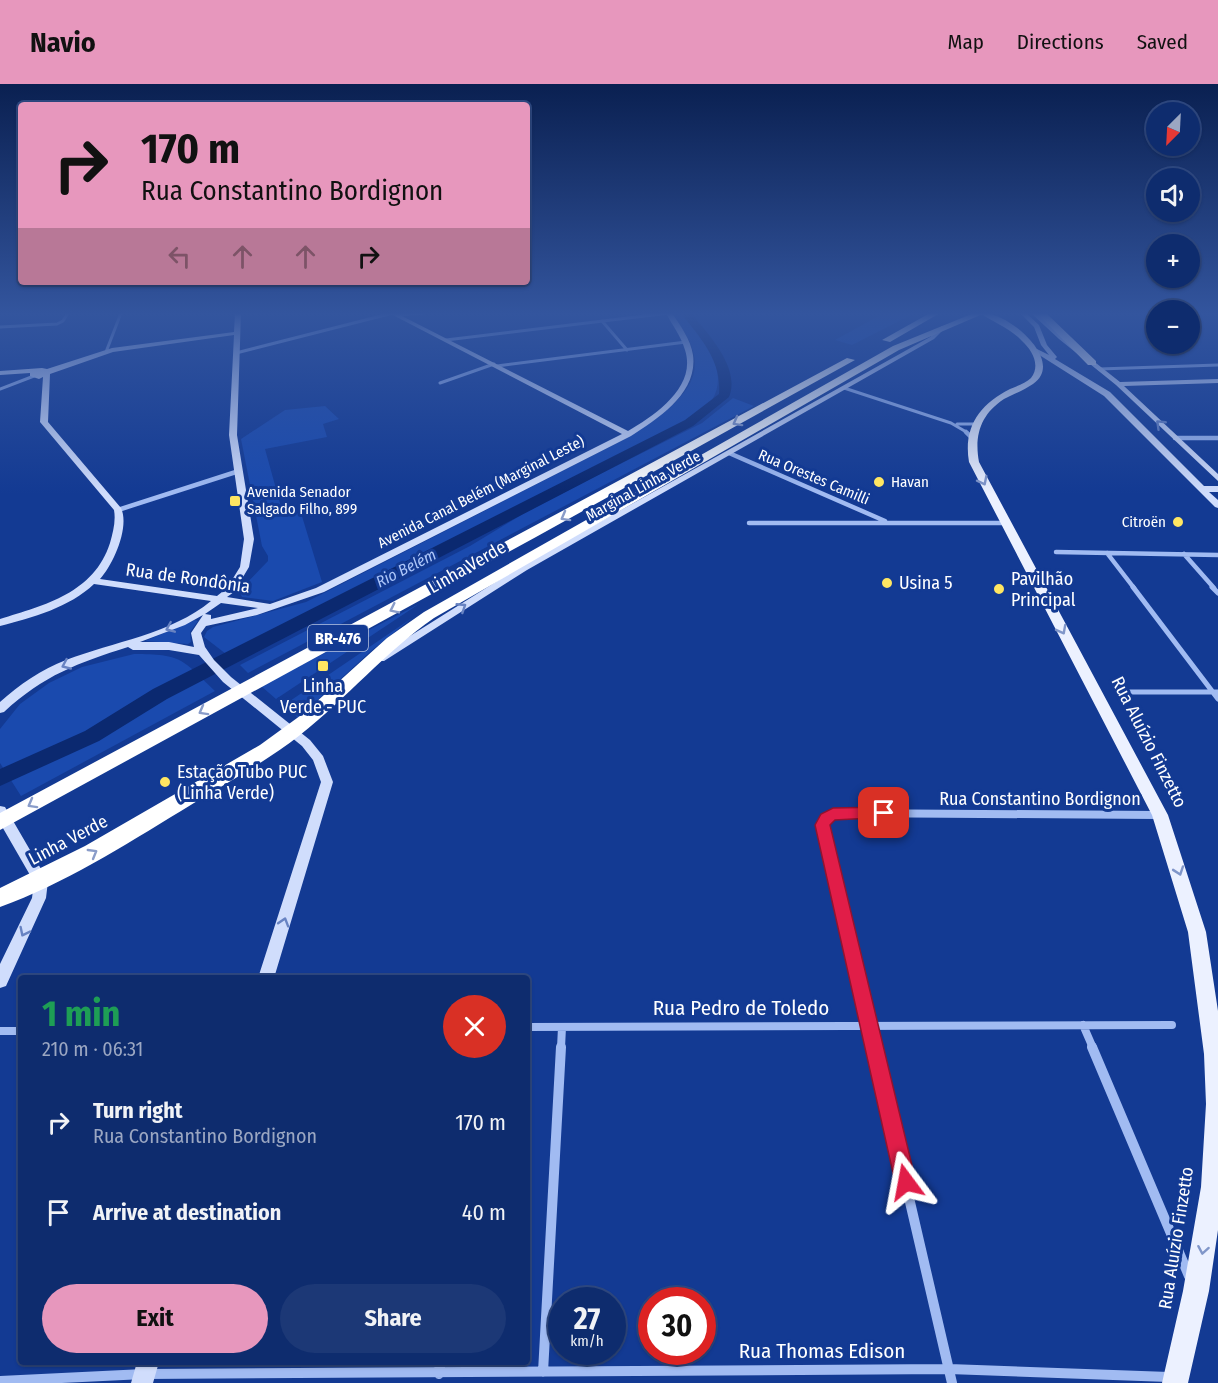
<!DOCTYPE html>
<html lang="en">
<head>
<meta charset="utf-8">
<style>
  :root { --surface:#0e2c6e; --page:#1c3876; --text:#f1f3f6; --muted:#9ba7c2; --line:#2e4881; --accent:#e797bd }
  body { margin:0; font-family:"Fira Sans Condensed",sans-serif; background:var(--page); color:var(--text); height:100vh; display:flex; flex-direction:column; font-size:22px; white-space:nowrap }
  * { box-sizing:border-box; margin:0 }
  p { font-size:20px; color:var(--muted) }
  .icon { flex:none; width:33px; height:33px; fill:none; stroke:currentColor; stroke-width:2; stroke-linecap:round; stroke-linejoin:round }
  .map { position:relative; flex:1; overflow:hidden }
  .details { position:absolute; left:18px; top:891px; width:512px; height:390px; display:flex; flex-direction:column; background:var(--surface); border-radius:6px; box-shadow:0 2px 4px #0004,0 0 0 2px var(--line) }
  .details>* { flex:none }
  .guide { position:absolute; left:18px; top:18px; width:512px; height:183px; border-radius:6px; box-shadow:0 2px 4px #0004,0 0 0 2px var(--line); background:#e797bd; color:#111; overflow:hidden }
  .needle { width:39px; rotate:204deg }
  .fabs { position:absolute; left:1146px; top:18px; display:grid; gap:12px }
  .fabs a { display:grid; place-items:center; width:54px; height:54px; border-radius:50%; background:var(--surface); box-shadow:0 2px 4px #0004,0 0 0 2px var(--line); font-size:30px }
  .speed { position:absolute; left:548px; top:1203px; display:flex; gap:12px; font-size:30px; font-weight:700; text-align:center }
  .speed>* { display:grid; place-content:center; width:78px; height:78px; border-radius:50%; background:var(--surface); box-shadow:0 2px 4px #0004,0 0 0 2px var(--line); line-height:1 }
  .speed small { font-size:15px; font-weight:400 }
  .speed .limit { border:9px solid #d22; background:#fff; color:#111 }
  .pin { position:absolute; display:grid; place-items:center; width:51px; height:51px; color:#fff; margin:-26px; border-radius:12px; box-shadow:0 3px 9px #0006 }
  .me { position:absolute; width:66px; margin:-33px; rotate:347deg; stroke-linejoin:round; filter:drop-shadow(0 0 4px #0008) }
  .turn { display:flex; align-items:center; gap:21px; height:126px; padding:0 24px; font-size:27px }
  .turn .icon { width:78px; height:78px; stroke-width:2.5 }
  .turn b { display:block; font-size:42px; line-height:51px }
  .lanes { display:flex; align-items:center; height:57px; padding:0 24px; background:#0003; justify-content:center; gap:30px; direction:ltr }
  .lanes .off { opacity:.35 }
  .round { display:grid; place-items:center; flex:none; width:63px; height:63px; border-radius:32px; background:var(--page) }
  .overview { display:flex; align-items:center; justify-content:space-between; height:102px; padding:0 24px }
  h1 { font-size:36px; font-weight:700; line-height:45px; color:#1e9e55 }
  .cta { display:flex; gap:12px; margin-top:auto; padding:12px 24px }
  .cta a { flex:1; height:69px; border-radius:36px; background:var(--accent); color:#111; font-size:24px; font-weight:700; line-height:69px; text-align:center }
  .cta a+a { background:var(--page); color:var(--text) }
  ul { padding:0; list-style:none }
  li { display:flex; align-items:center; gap:18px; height:90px; padding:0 24px }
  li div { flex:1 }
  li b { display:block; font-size:22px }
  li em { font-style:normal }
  header { display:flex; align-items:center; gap:36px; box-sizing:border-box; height:84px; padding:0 30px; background:var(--accent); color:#111 }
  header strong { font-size:28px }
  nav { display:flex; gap:33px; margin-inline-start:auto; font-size:21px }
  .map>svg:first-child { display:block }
  .green { fill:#1a4aae }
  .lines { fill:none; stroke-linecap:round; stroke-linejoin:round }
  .river { fill:#0b2970; fill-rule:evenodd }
  .street-far4 { stroke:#a1bbf2; stroke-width:3 }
  .street-far3 { stroke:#a1bbf2; stroke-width:4.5 }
  .street-far2 { stroke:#a1bbf2; stroke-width:5 }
  .street-far1 { stroke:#a1bbf2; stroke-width:8 }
  .street { stroke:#a1bbf2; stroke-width:10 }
  .secondary { fill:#d0ddfc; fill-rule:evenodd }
  .primary { fill:#ecf1ff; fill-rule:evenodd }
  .highway { fill:#fff; fill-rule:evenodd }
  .oneway { stroke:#899cc9 }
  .oneway2 { stroke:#6883c2 }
  .oneway3 { stroke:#8096c9 }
  .route { fill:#e11d48; stroke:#92132f; stroke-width:1.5 }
  .poi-dot { fill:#ffe662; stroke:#133a93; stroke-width:2 }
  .labels { text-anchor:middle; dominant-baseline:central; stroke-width:6; stroke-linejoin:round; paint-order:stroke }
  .far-street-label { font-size:15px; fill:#fff; stroke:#133a93 }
  .far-poi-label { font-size:15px; fill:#fff; stroke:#133a93; text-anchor:start }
  .far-water-label { font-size:16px; font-style:italic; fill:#adc6f9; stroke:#133a93 }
  .shield { fill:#133a93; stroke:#b8c4df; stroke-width:1.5 }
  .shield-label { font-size:16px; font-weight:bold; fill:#fff }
  .street-label { font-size:18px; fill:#fff; stroke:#133a93 }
  .poi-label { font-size:18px; fill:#fff; stroke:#133a93; text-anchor:start }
  .near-street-label { font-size:21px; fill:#fff; stroke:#133a93 }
</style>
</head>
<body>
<header>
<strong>Navio</strong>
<nav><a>Map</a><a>Directions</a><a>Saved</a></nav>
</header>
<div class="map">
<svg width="1218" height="1299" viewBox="0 0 1218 1299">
  <rect width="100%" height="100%" fill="#133a93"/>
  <path class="green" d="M673 229H682C700 251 731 285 712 316 707 324 694 331 687 338L336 517 226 570 204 553 207 547 213 543 306 518 326 508 623 356C650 338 703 310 694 271 691 255 680 242 673 229Z
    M884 229H915L852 261 835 256Z
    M733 314 754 322 248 589 240 581 470 462 523 430 588 396 702 339Z
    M325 322 339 335 323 340 327 353 265 365 283 430 301 429 322 498 273 517 242 513 239 507 268 477V472L262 462 241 355 285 326Z
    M419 520 276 615 261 602Z
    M412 534 371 567 298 634 284 621Z
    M195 536 198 537 190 548 191 558 188 560 145 557Z
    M134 570C182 570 182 575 215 607L21 712 0 679V645L20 620 49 599 82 583Z"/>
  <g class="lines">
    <path class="river" d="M681 229H691C708 250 741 284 729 313L693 342 167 615 99 657 0 702V685L85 647 153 605 685 336 719 310C722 276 700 254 681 229Z"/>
    <path class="street-far4" d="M398 231 423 229
      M602 237 627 266
      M0 243 57 240 63 237 68 229
      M446 256 669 229
      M106 268 121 229
      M236 269 393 229
      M497 282 686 258
      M1099 285 1218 281
      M440 299 494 280
      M844 304 951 339 968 349
      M0 305 34 292
      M957 340H975"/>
    <path class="street-far3" d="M966 348 971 353
      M1175 354H1218
      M729 369 885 437
      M118 426 239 387
      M749 439H1004
      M1056 468 1218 471
      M1107 469 1134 504
      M1184 470 1214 504"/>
    <path class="street-far2" d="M1133 503 1218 615
      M1212 503 1218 509
      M1124 608H1218"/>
    <path class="street-far1" d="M1083 941 1093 964
      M526 943 1172 941
      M0 947H21
      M561 964 562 943
      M874 964 823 746C823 736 828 732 837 729L1158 731"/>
    <path class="street" d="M874 963 952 1299
      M1092 963 1189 1192
      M543 1288 561 963
      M439 1290 440 1278
      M0 1297 144 1290 949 1285 1169 1293"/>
    <path class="secondary" d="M235 229H241L237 351 254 455 249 483 234 508 227 513 270 520 316 504 622 350 389 229H396L628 347C655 331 697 303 685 266 681 252 672 241 666 229H672C680 241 691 256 693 271 698 309 659 334 631 352L324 508 257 531 206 542 201 549 205 563 214 576 231 593 310 656 323 672 333 698 274 894H258L321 698 313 676 302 662 223 598 199 571 169 566H133L128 563C78 579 44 591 4 628L0 629V618C19 601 42 585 66 576 113 558 171 550 211 517L94 500C70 523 32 534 0 542V535C45 521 94 509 110 459 113 448 116 437 114 426L40 338 43 293 39 295 30 292V289L0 291V287L42 284 47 285 112 264 234 248ZM234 251 229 351 244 455 240 483 227 504 217 512 100 495C113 481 130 443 121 424L48 338 50 290 113 268ZM221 519 258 524 211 535V531L205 530ZM203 531 191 549 194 563 169 558H140L185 541Z
      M1020 229H1026L1039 241 1047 261 1057 273 1055 275 1110 308 1204 402H1218V408H1209L1218 416V424L1215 423 1104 312 1033 267V265H1037L1049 271 1041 261 1034 243Z
      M1031 229H1037L1063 253 1120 298 1218 295V299L1124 302 1218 390V397L1116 301 1059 255Z
      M942 242 945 244 934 255 527 486 384 577H376L375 574 521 482 930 253Z
      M0 722 5 723 48 797 46 814 6 902 0 904V880L32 814 34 798 0 739Z
      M137 1278H159L153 1299H131Z"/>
    <path class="primary" d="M980 229C995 228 1010 238 1021 247 1036 260 1055 284 1033 300 1024 306 1014 310 1004 315 981 330 974 351 979 378L1168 731 1206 848 1218 927V1146L1209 1207 1188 1299H1162L1183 1207 1201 1103 1206 1020 1204 970 1188 848 1152 731 969 378C963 343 980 320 1010 305 1017 302 1026 299 1031 294 1041 281 1032 266 1022 257 1010 244 994 239 980 229Z"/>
    <path class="highway" d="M930 229H940L890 258 882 256Z
      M974 229H985L899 266 434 534C385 568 347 614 300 651 263 680 221 702 181 727 123 762 64 800 0 823V804L85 762 260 661 304 629 387 554 424 528 893 262Z
      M1037 229H1046L1096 277V281H1088Z
      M847 274 855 276 536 453 0 746V729Z"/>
  </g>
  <defs><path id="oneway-chevron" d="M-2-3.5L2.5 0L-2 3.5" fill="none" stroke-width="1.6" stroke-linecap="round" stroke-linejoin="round" transform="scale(1.5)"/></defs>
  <g class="oneway">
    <use href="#oneway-chevron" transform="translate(737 338) rotate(151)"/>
    <use href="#oneway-chevron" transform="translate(565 433) rotate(151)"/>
    <use href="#oneway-chevron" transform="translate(394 525) rotate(154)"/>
    <use href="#oneway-chevron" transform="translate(203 627) rotate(151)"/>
    <use href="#oneway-chevron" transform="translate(32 720) rotate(151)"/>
    <use href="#oneway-chevron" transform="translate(93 769) rotate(-30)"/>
  </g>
  <g class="oneway2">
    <use href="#oneway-chevron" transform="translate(1160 340) rotate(-136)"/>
    <use href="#oneway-chevron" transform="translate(462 523) rotate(-33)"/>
    <use href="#oneway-chevron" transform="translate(170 544) rotate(157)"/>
    <use href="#oneway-chevron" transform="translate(66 581) rotate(156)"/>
    <use href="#oneway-chevron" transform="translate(284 838) rotate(-73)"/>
    <use href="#oneway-chevron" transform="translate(24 848) rotate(116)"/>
  </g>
  <g class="oneway3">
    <use href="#oneway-chevron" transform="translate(983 397) rotate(63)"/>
    <use href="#oneway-chevron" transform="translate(1062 546) rotate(62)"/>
    <use href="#oneway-chevron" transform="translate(1179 787) rotate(71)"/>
    <use href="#oneway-chevron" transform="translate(1203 1166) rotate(100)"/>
  </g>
  <linearGradient id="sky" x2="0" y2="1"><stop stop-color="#0a2051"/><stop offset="0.56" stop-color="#33559e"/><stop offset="1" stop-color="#33559e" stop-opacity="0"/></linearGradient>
  <rect width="1218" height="410" fill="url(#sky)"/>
  <path class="route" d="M884 723 889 725 891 729 889 733 835 736 830 741 916 1098 913 1105 906 1108 898 1105 895 1098 815 741 821 730 833 724Z"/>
  <g class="poi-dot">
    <circle cx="879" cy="398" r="6"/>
    <rect x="229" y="411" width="12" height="12" rx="3"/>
    <circle cx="1178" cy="438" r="6"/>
    <circle cx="887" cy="499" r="6"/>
    <circle cx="999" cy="505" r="6"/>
    <rect x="317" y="576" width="12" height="12" rx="3"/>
    <circle cx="165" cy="698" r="6"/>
  </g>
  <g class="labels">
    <g class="far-street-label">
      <text transform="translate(814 393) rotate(23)">Rua Orestes Camilli</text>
      <text transform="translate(643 402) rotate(-29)">Marginal Linha Verde</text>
      <text transform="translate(481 408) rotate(-27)">Avenida Canal Belém (Marginal Leste)</text>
    </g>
    <g class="far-poi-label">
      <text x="891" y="398">Havan</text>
      <text x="247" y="408">Avenida Senador<tspan x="247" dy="17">Salgado Filho, 899</tspan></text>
      <text x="1166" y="438" text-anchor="end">Citroën</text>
    </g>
    <g class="far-water-label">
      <text transform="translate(406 484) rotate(-27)">Rio Belém</text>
    </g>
    <rect class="shield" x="308" y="541" width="60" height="26" rx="4.5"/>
    <g class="shield-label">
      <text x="338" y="554">BR-476</text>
    </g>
    <g class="street-label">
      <text transform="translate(467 483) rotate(-30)">Linha Verde</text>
      <text transform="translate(188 494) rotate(8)">Rua de Rondônia</text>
      <text transform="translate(1149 658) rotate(63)">Rua Aluízio Finzetto</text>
      <text x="1040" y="715">Rua Constantino Bordignon</text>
      <text transform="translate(68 756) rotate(-28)">Linha Verde</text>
      <text transform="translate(1176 1154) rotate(-81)">Rua Aluízio Finzetto</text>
    </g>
    <g class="poi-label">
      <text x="1011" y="495">Pavilhão<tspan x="1011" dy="21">Principal</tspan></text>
      <text x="899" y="499">Usina 5</text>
      <text x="323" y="602" text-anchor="middle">Linha<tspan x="323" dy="21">Verde - PUC</tspan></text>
      <text x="177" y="688">Estação Tubo PUC<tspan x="177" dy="21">(Linha Verde)</tspan></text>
    </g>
    <g class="near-street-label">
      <text x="741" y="924">Rua Pedro de Toledo</text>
      <text x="822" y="1267">Rua Thomas Edison</text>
    </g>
  </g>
</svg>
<div class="fabs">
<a><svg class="needle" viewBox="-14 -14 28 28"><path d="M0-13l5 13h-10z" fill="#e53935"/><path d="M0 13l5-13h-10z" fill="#9ba7c2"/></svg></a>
<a><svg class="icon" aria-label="sound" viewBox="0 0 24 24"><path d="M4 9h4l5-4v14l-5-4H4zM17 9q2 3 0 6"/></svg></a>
<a>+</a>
<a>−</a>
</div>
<div class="speed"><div>27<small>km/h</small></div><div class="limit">30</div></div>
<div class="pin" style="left:884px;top:729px;background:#d93025"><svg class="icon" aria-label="arrive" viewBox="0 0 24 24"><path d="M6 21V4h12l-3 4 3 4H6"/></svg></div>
<svg class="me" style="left:906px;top:1098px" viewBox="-20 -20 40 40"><path d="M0-17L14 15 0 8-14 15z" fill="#e11d48" stroke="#fff" stroke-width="4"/></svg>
<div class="guide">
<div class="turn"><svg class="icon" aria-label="right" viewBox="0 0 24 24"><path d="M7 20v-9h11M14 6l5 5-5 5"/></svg><div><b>170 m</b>Rua Constantino Bordignon</div></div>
<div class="lanes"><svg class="icon off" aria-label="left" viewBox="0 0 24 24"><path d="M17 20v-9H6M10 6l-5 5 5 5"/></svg><svg class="icon off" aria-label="ahead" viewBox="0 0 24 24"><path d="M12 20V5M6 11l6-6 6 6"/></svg><svg class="icon off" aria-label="ahead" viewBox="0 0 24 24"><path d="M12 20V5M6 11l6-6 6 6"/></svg><svg class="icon" aria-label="right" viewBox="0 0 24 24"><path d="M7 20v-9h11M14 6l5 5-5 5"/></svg></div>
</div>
<section class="details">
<div class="overview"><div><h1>1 min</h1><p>210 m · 06:31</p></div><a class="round" style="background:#d93025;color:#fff"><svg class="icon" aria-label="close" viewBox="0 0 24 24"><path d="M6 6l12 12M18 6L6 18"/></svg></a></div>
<ul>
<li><svg class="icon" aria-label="right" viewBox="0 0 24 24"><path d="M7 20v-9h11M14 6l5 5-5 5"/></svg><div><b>Turn right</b><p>Rua Constantino Bordignon</p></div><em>170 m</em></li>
<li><svg class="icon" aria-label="arrive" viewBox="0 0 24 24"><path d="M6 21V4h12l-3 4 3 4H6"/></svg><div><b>Arrive at destination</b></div><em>40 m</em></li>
</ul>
<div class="cta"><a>Exit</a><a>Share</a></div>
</section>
</div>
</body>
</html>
